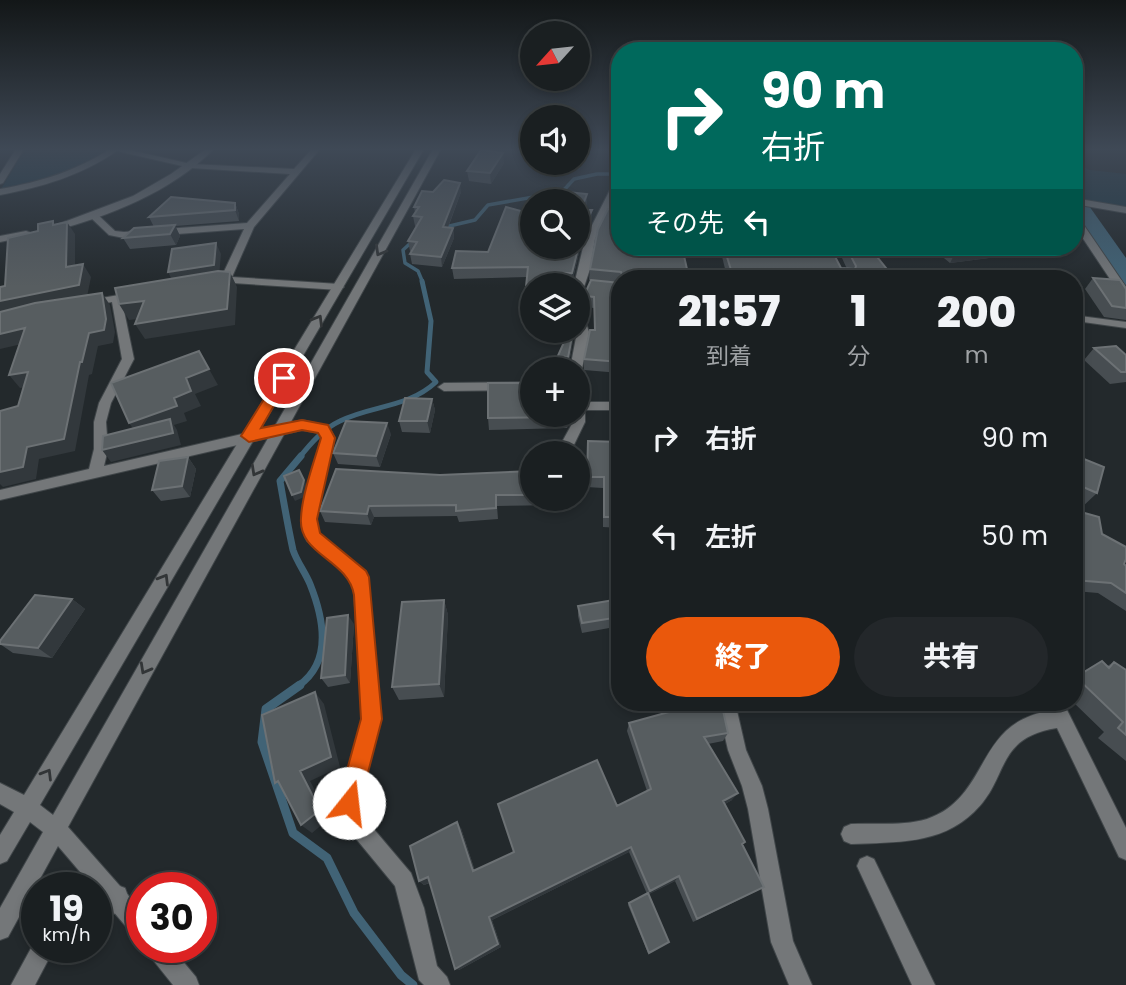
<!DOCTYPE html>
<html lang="ja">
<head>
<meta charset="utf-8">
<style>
  :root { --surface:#1a1f21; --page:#23272a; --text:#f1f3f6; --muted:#9fa2a5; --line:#383d3f; --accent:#ea580c }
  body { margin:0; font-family:Poppins,"Noto Sans JP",sans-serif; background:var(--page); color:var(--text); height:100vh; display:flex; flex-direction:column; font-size:26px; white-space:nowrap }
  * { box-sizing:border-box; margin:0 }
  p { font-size:23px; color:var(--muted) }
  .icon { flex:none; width:38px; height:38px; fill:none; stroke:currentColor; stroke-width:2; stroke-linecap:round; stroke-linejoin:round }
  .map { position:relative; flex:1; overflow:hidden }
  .details { position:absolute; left:611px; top:270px; width:472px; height:441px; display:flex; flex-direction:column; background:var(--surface); border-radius:28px; box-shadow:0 4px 10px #0003,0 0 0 2px var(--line) }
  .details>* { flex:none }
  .guide { position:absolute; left:611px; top:42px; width:472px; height:214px; border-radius:28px; box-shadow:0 4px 10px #0003,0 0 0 2px var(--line); background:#00695c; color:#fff; overflow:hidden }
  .needle { width:46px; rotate:243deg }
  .tools { position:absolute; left:520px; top:21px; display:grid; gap:14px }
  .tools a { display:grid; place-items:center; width:70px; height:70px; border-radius:50%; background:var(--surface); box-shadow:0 4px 10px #0003,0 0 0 2px var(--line); font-size:35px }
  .speed { position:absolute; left:21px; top:872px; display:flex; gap:14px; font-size:35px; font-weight:700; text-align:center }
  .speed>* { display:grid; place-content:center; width:91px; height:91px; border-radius:50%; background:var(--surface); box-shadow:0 4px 10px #0003,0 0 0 2px var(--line); line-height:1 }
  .speed small { font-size:18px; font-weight:400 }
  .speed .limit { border:10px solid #d22; background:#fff; color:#111 }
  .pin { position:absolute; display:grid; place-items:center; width:60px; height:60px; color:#fff; margin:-30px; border:4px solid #fff; border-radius:50%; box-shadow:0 2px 7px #0007 }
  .me { position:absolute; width:77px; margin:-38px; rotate:16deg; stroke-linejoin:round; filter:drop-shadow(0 0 5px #0008) }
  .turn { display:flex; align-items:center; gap:24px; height:147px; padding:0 35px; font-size:32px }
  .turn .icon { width:91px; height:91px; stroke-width:2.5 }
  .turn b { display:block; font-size:49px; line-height:60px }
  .then { display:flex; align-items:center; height:66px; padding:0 35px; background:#0003; gap:14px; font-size:26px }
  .eta { display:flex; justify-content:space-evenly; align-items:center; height:119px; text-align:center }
  .eta b { font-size:42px; font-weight:800; line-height:49px }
  .cta { display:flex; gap:14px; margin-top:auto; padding:14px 35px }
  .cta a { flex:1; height:80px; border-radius:42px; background:var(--accent); color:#fff; font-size:28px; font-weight:800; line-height:80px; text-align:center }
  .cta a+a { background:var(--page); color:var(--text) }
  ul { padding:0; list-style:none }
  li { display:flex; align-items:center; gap:21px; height:98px; padding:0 35px }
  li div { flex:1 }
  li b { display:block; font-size:26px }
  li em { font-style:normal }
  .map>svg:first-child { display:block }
  .green { fill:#1e3845 }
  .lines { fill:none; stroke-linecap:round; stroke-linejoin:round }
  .stream-far3 { stroke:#416376; stroke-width:3.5 }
  .stream-far2 { stroke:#416376; stroke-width:5 }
  .stream-far1 { stroke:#416376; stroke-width:7 }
  .stream { stroke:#416376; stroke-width:9 }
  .river { fill:#416376; fill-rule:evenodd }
  .minor-casing { stroke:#404649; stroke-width:2 }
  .tertiary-casing { stroke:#404649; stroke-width:2 }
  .minor { fill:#747779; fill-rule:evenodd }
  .tertiary { fill:#747779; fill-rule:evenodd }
  .wall { fill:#474d51 }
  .shaded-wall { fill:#32383c }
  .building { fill:#575d60; stroke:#6c7174; stroke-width:2 }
  .oneway { stroke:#323537 }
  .route { fill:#ea580c; stroke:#983908; stroke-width:2 }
</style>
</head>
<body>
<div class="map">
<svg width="1126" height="985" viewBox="0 0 1126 985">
  <rect width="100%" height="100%" fill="#23292c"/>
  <path class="green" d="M25 149H104L106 150C74 174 40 183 1 189Z
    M1074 162 1090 170 1126 174V210L1075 201Z"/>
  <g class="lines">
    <path class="stream-far3" d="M441 228 475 220 488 205 562 192 574 179 597 174H617L620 168
      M415 239 403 250 405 263 418 271 423 283"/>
    <path class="stream-far2" d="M299 458C311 443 323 429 340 421 372 405 408 408 436 382L427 372 431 321 422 281"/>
    <path class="stream-far1" d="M298 686C333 662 324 619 310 584 305 572 297 562 293 550 288 527 284 504 280 481L301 456"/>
    <path class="stream" d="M300 685 266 709 262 742 293 833 327 858 354 913 401 975 413 985"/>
    <path class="river" d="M1074 194 1082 196 1126 258V285L1117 283 1074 219Z"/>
    <g class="minor-casing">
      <path id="minor" d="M16 149H24L3 183 0 184V174Z
        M110 149H125L191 164 294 169 312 149H320L254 227 232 277 339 284 344 287 339 290 233 283 210 284V280L221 278 244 229 124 238 109 235 89 216 97 214 115 231 124 232 247 223 290 174 191 168 117 151C80 176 42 187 0 195V189C40 182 76 171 110 149Z
        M620 176V188L595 239 590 269 583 290 578 293V285H574L585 239 616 178Z
        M1074 214 1077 215 1126 287V298L1122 297 1074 225Z
        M136 292 141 295 140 297 122 301 134 359 111 403 106 422 108 449 104 466 302 420 328 426 335 438 315 519 319 534 365 572 368 577 381 719 359 803 367 821 411 873 424 908 437 966 447 977 450 985H424L419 980 395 886 353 835 339 803 363 719 353 580 307 541 305 537 301 519 321 438 319 433 302 430 0 500V490L89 469 94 449V422L99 403 122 359 112 302 90 306 85 303 90 300Z
        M578 311 583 314 589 332 582 369 578 372V369H570L577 332Z
        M1080 316 1126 322V328L1076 321 1075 319Z
        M532 382V390L444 391 438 387 444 383Z
        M578 399 583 402H620V410H585V422L570 453H556L573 422 572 415H578Z
        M717 702H735L746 750 762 786 768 809 793 941 812 985H789L771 942 748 809 742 786 728 750Z
        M1045 702H1063L1126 828V860L1119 857 1057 728C994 738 1010 778 974 812 940 845 895 842 851 844L844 841 841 834 844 827 851 824C875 823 904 826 927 819 991 797 974 723 1049 711Z
        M867 856 874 859 935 985H912L857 866 860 859Z
        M117 885 125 888 128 896C123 908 109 920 96 925V900Z
        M36 939 37 947H55L35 985H11Z"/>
    </g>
    <g class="tertiary-casing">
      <path id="tertiary" d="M206 149H214C171 192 110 216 53 231L48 228 133 196 171 174Z
        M416 149H424L40 805 53 815 433 149H441L68 827 142 911V939L134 936 96 891V887H93L58 846 8 937 0 940V908L43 832 30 822 7 861 0 864V835L14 812 0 804V783L24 795Z
        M1074 198 1126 207V213L1074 204Z
        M26 231 29 232V236L0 242V236Z
        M146 947H171L196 977 199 985H173L149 955Z"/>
    </g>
    <use href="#minor" class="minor"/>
    <use href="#tertiary" class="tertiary"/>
  </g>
  <path class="wall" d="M504 163 491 184 469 181 467 171Z
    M461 192 448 228H453L454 238 442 267 412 264 410 254 411 251H410L408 241 416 226H415L413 216 415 213 414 207Z
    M235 203 239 214V221L175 226 180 236 176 245 130 249 123 238 154 227 149 217Z
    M587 204 585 210H592V220L582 239 572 283H553V285H532V327L523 326V316L527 277 454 279 452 268 488 252 532 247Z
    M702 247H830L841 268 847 269 837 247H995L989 258 950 263 939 254 878 258 894 278H725L726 273 720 248Z
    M590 269 689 278H620V282L589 280Z
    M1093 278 1126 289V320L1104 317 1085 289Z
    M620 283V373L584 370V359L594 330V308L584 307V296Z
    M573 340 568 369H552Z
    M1094 348 1126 355V382L1110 384 1084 360Z
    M432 399 435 410 430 433 402 432 399 421Z
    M532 415H570V422L567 428 489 430 488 418Z
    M391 434 380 467 338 464 333 453Z
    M588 441 620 442V528L603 527V488L586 487Z
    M1074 455 1097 493 1080 509 1074 507Z
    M188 457 196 469 190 497 161 501 152 490Z
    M532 471V499H564V505L497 506 498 519 459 522 457 516 374 517 371 525 325 522 320 511 440 475Z
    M1081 512 1102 534 1124 564 1126 566V611L1098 593 1074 591V518Z
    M72 599 85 609 52 658 13 653 0 644V641Z
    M620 599V626L582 633 578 616V606Z
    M444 600 448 615 444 697 399 700 392 687Z
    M354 624 350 683 328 687 321 678Z
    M1102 661 1107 666 1114 662 1126 670V761L1098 738 1104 732 1073 702H1074V678Z
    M688 711 728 733 723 741 708 744 732 800 725 804 743 845 757 891 693 922 675 881 649 894 669 942 648 953 628 905 629 903 647 894 629 852 492 920 501 947 459 970 430 883 424 885 419 881 461 828 475 871 617 806 647 791 627 731 629 723Z"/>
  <path class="shaded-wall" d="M503 153 504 163 491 184 490 173Z
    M460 183 461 192 444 237 443 227Z
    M587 194V204L581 220V210Z
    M235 203 239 214V221L235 210Z
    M592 210V220L582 239 572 283V273L583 229Z
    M67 222 75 234V280L66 267Z
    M175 225 180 236 176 245 170 234Z
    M453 228 454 238 442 267 441 257Z
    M216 243 221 254 219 277 174 284 168 272Z
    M995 247 989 258 950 263 955 253Z
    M83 264 91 277 87 297 0 315V301Z
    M230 272 237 287 235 325 145 339 135 324Z
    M102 293 110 305 115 332 113 343 98 346 92 374 89 375 75 451 39 459 36 479 3 487 0 484V472L27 447 80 362Z
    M144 301 154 317 129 320 119 304Z
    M25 328 35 341 0 349V334Z
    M573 331V340L568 369V358Z
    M209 369 218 385 195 394 201 406 184 413 187 421 174 425 177 430 181 445 111 462 102 450 140 438 129 423 174 398 186 378Z
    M28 372 39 385 20 388 9 375Z
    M432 399 435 410 430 433 427 421Z
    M568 415H570V422L567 428V417Z
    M387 423 391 434 380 467 376 456Z
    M188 457 196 469 190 497 182 486Z
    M304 480 307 486 304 497 295 501 292 495Z
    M369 506 374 517 371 525 367 514Z
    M72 599 85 609 52 658 38 648Z
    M444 600 448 615 444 697 439 684Z
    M348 615 354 624 350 683 345 675Z
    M315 692 324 704 340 767 310 781 330 818 312 833 301 825 300 771Z
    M738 793 732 800 718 808 723 801Z
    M457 822 461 828 476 876 473 871Z
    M631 847 629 852 492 920 501 947 459 970 455 969 489 917Z
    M679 876 675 881 647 895 650 891Z
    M428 877 433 881 424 885 419 881Z"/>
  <path class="building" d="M481 150 503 153 490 173 467 171Z
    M444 180 460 183 443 227 453 228 441 257 410 254 417 242 408 241 422 217 413 216 419 207H414L422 191 433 192Z
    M558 191 587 194 581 210H592L583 229 572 273H553L552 285H532V316H523L528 267 452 268 456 251 488 252 506 207 532 214V247H578V201H553Z
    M171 197 235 203V210L149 217Z
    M608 209H620V247H682L689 278H623L621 272 590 269 598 229Z
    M53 221V225L67 222 66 267 83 264 79 285 0 301V287L5 286 8 238 38 231V224Z
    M175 225 170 234 123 238 134 228Z
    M216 243 214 265 168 272 172 249Z
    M724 247H830L841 268 855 269 856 266 846 247H890L870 248 894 278H802L799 272H764L766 278H729L727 270H731Z
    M948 247H995L955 253Z
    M218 271 230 272 227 309 135 324 144 301 119 304 115 288Z
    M969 277 970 278H942Z
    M1093 278 1120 280 1126 289V308L1112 306Z
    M591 280 620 283V362L584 359 590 330H595L594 297 584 296Z
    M102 293 106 319 104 330 89 333 82 362H80L64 439 27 447 23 467 0 472V411L18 406 28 372 9 375 25 328 0 334V312L35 303Z
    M569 331H573L568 358 565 357 566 369H552Z
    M1116 346 1126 355V372H1121L1094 348Z
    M199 351 209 369 186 378 191 391 174 398 177 406 129 423 111 383Z
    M488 383H532V415H568L567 417 488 418Z
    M405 398 432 399 427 421H399Z
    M170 419 173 433 102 450 103 436Z
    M346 421 387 423 376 456 333 453Z
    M588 441 620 442V517H604V477H587Z
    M1074 455 1104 467 1097 493 1074 483Z
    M188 457 182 486 152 490 159 461Z
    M336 469 440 475 532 471V495H496V508L456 511V505L369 506 367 514 320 511Z
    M299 470 304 480 301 492 292 495 284 476Z
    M1081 512 1099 517 1102 534 1126 547V559L1124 564 1126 566V593L1111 583 1074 580V530H1084Z
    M35 595 72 599 38 648 0 644V641Z
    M620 599V617L582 623 578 606Z
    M444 600 439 684 392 687 402 602Z
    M348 615 345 675 321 678 327 618Z
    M1102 661 1109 668 1114 662 1126 670V735L1118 728 1123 722 1076 677Z
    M315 692 331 757 300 771 320 810 301 825 278 781 275 783 262 715Z
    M722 706 728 733 704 737 738 793 723 801 745 842 742 844 764 887 697 919 679 876 650 891 631 847 489 917 498 944 455 969 428 877 419 881 410 846 457 822 473 871 514 852 498 804 597 760 617 806 651 789 629 723 687 707 688 711Z
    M648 893 669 942 649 953 629 903Z"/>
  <defs><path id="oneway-chevron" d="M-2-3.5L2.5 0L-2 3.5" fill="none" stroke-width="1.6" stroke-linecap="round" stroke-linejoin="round" transform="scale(1.75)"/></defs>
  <g class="oneway">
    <use href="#oneway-chevron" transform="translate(380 251) rotate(120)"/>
    <use href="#oneway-chevron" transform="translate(318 320) rotate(-59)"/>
    <use href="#oneway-chevron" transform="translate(256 471) rotate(119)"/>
    <use href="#oneway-chevron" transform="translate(164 579) rotate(-59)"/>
    <use href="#oneway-chevron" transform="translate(145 669) rotate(119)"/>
    <use href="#oneway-chevron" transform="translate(47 774) rotate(-59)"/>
  </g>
  <linearGradient id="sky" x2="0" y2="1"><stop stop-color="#131718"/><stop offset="0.52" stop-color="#3f4956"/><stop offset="1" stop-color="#3f4956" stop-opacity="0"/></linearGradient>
  <rect width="1126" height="287" fill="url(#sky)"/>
  <path class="route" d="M284 374 290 378 261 428 302 420 328 425 335 438 317 519 320 533 366 571 369 577 382 719 360 803 357 811 349 814 341 811 338 803 361 719 354 595C348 559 298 555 301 518 302 494 314 462 321 438L318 433 302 430 249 442 241 436 279 375Z"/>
</svg>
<div class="tools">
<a><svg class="needle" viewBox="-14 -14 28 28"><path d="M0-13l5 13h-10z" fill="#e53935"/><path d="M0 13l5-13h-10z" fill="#9fa2a5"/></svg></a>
<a><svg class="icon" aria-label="sound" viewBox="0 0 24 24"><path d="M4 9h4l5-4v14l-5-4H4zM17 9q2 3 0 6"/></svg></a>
<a><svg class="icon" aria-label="search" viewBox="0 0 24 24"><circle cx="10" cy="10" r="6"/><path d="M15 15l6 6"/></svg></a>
<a><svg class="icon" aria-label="layers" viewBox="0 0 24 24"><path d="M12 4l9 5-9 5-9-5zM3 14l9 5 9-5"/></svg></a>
<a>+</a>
<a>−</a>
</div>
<div class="speed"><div>19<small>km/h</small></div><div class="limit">30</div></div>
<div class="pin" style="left:284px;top:378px;background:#d93025"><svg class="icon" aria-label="arrive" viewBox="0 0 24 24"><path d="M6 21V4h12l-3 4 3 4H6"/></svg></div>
<svg class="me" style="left:349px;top:803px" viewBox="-20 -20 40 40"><circle r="19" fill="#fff"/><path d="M0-13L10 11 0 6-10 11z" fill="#ea580c"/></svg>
<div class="guide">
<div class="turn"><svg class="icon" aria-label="right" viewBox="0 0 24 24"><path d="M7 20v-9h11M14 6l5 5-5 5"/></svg><div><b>90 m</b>右折</div></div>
<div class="then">その先<svg class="icon" aria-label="left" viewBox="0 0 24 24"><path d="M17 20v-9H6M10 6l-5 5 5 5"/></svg></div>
</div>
<section class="details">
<div class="eta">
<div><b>21:57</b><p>到着</p></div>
<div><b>1</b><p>分</p></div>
<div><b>200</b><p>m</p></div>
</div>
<ul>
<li><svg class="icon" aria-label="right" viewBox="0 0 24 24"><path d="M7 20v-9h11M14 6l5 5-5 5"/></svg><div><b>右折</b></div><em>90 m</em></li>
<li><svg class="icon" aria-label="left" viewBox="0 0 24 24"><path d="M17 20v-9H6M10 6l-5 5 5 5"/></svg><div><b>左折</b></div><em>50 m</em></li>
</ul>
<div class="cta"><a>終了</a><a>共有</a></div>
</section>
</div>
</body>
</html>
